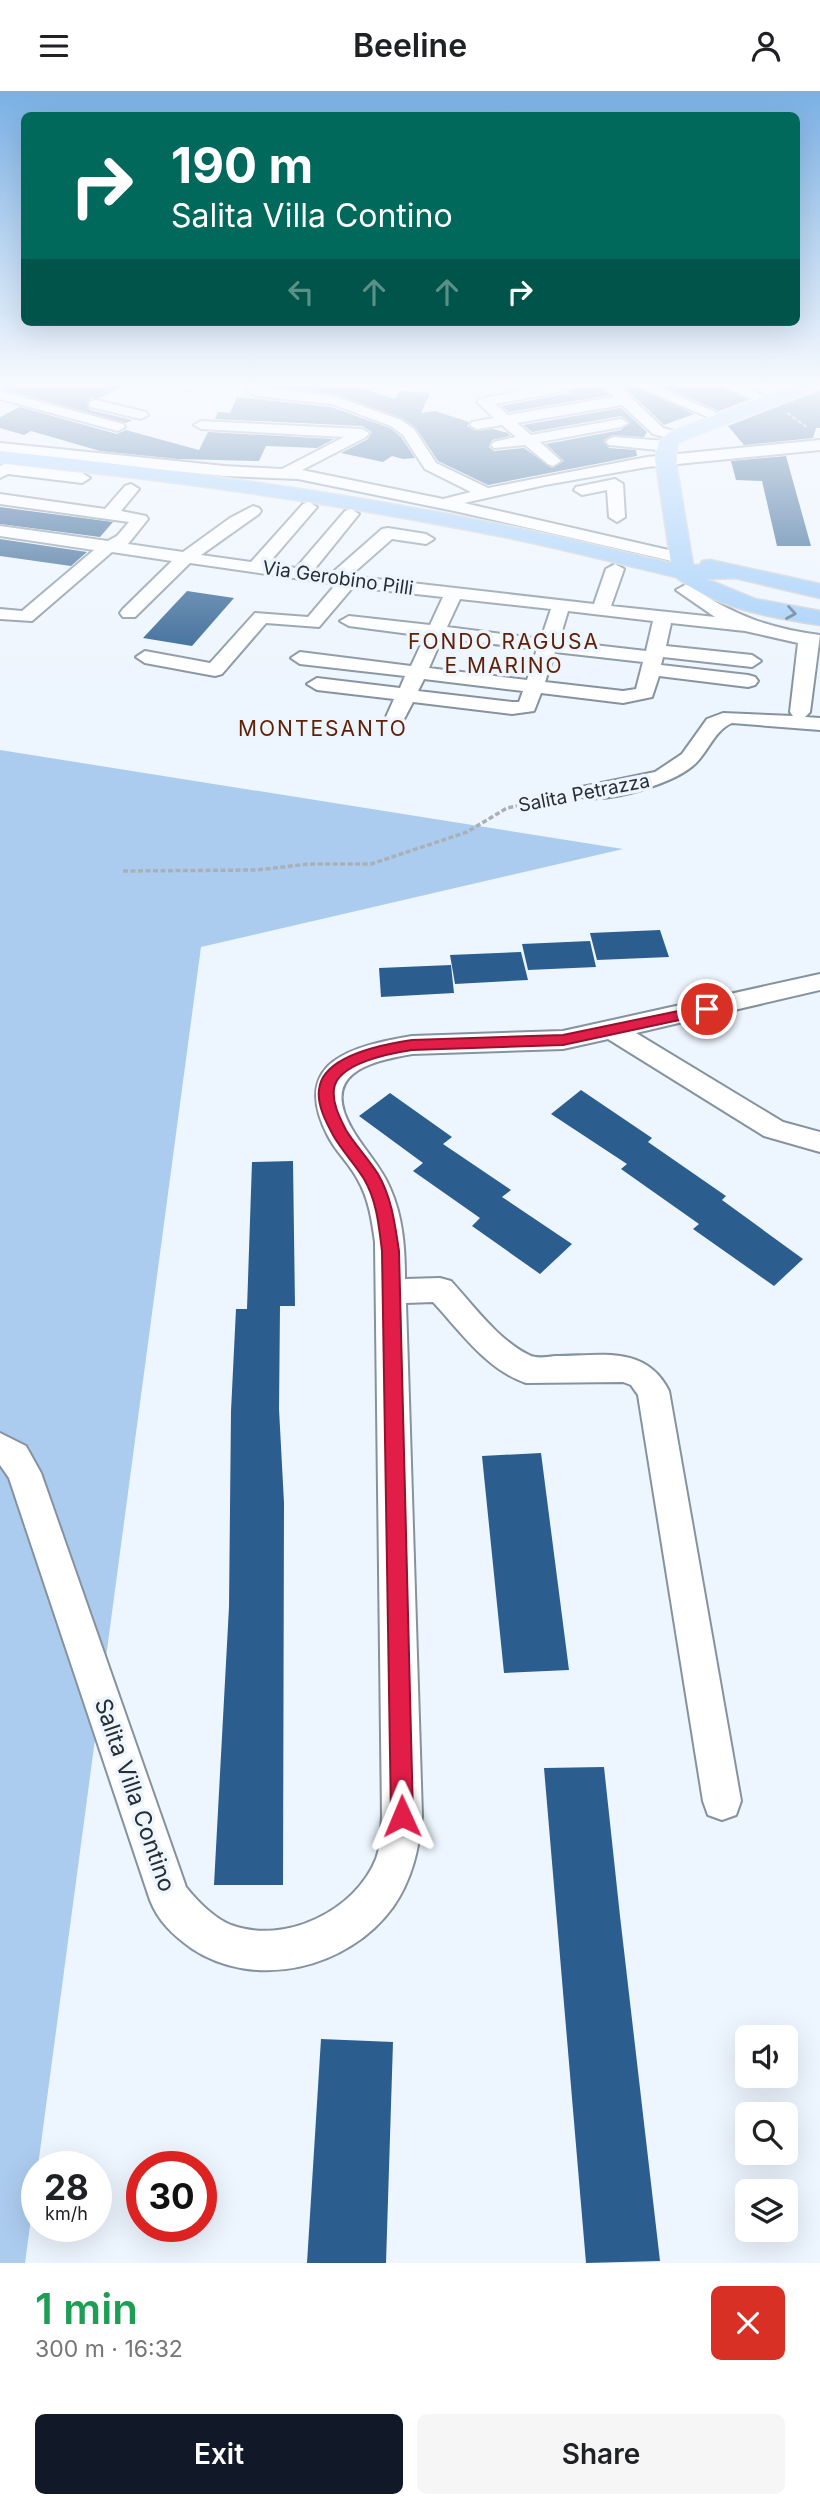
<!DOCTYPE html>
<html lang="en">
<head>
<meta charset="utf-8">
<style>
  :root { --surface:#fff; --page:#f6f6f6; --text:#202124; --muted:#757577; --accent:#111827 }
  body { margin:0; font-family:Inter,sans-serif; background:var(--page); color:var(--text); height:100vh; display:flex; flex-direction:column; font-size:26px; white-space:nowrap }
  * { box-sizing:border-box; margin:0 }
  p { font-size:23px; color:var(--muted) }
  .icon { flex:none; width:38px; height:38px; fill:none; stroke:currentColor; stroke-width:2; stroke-linecap:round; stroke-linejoin:round }
  .map { position:relative; height:2172px; overflow:hidden }
  .side { display:flex; flex-direction:column; background:var(--surface); flex:1 }
  .side>* { flex:none }
  .banner { position:absolute; left:21px; top:21px; width:779px; height:214px; border-radius:10px; box-shadow:0 7px 28px #0002; background:#00695c; color:#fff; overflow:hidden }
  .buttons { position:absolute; left:735px; top:1934px; display:grid; gap:14px }
  .buttons a { display:grid; place-items:center; width:63px; height:63px; border-radius:10px; background:var(--surface); box-shadow:0 7px 28px #0002; font-size:35px }
  .speed { position:absolute; left:21px; top:2060px; display:flex; gap:14px; font-size:35px; font-weight:700; text-align:center }
  .speed>* { display:grid; place-content:center; width:91px; height:91px; border-radius:50%; background:var(--surface); box-shadow:0 7px 28px #0002; line-height:1 }
  .speed small { font-size:18px; font-weight:400 }
  .speed .limit { border:10px solid #d22; background:#fff; color:#111 }
  .pin { position:absolute; display:grid; place-items:center; width:60px; height:60px; color:#fff; margin:-30px; border:4px solid #fff; border-radius:50%; box-shadow:0 2px 7px #0007 }
  .me { position:absolute; width:77px; margin:-38px; rotate:359deg; stroke-linejoin:round; filter:drop-shadow(0 0 5px #0008) }
  .turn { display:flex; align-items:center; gap:24px; height:147px; padding:0 35px; font-size:32px }
  .turn .icon { width:91px; height:91px; stroke-width:2.5 }
  .turn b { display:block; font-size:49px; line-height:60px }
  .lanes { display:flex; align-items:center; height:66px; padding:0 35px; background:#0003; justify-content:center; gap:35px; direction:ltr }
  .lanes .off { opacity:.35 }
  .round { display:grid; place-items:center; flex:none; width:74px; height:74px; border-radius:10px; background:var(--page) }
  .headline { display:flex; align-items:center; justify-content:space-between; height:119px; padding:0 35px }
  h1 { font-size:42px; font-weight:600; line-height:52px; color:#1e9e55 }
  .button { display:flex; gap:14px; margin-top:auto; padding:14px 35px }
  .button a { flex:1; height:80px; border-radius:10px; background:var(--accent); color:#fff; font-size:28px; font-weight:600; line-height:80px; text-align:center }
  .button a+a { background:var(--page); color:var(--text) }
  header { display:flex; justify-content:space-between; align-items:center; height:91px; padding:0 35px; background:var(--surface); font-size:32px; font-weight:600 }
  .map>svg:first-child { display:block }
  .green { fill:#acccef }
  .building { fill:#2b5e8f }
  .lines { fill:none; stroke-linecap:round; stroke-linejoin:round }
  .minor-casing { stroke:#85929f; stroke-width:4 }
  .major-casing { stroke:#d0d1d2; stroke-width:3 }
  .path-far1 { stroke:#a9b0b8; stroke-width:2.5; stroke-dasharray:4.5 2; stroke-linecap:butt }
  .path { stroke:#a9b0b8; stroke-width:3.5; stroke-dasharray:5 2.5; stroke-linecap:butt }
  .minor { fill:#fff; fill-rule:evenodd }
  .major { fill:#a1cdf9; fill-rule:evenodd }
  .major-bridge-casing { stroke:#d0d1d2; stroke-width:22; stroke-linecap:butt }
  .major-bridge { stroke:#a1cdf9; stroke-width:20 }
  .oneway { stroke:#5e758c }
  .route { fill:#e11d48; stroke:#92132f; stroke-width:2 }
  .labels { text-anchor:middle; dominant-baseline:central; stroke-width:7; stroke-linejoin:round; paint-order:stroke }
  .far-street-label { font-size:19px; fill:#282d33; stroke:#edf5fe }
  .far-neighbourhood-label { font-size:21px; letter-spacing:2px; fill:#602005; stroke:#edf5fe }
  .street-label { font-size:23px; fill:#282d33; stroke:#edf5fe }
</style>
</head>
<body>
<header><svg class="icon" aria-label="menu" viewBox="0 0 24 24"><path d="M4 6h16M4 12h16M4 18h16"/></svg>Beeline<svg class="icon" aria-label="person" viewBox="0 0 24 24"><circle cx="12" cy="8" r="4"/><path d="M4 21q1-7 8-7t8 7"/></svg></header>
<div class="map">
<svg width="820" height="2172" viewBox="0 0 820 2172">
  <rect width="100%" height="100%" fill="#edf5fe"/>
  <path class="green" d="M0 659 623 758 201 856 25 2172H0Z"/>
  <path class="building" d="M4 295H123L99 307H90L87 314 90 319 132 329 126 332 3 298Z
    M354 295 395 308 399 300 430 302 421 322 435 320 469 331 467 335 476 340 493 338 508 342 510 345 492 349 489 356 494 360 524 357 552 377 564 370 546 353 621 339 630 331 621 325 532 341 523 334 621 317 647 341 644 346 613 344 604 349 609 357 636 359 637 365 488 394 438 370 416 337 402 327 335 303 277 296Z
    M581 295H603L609 304 509 321 501 315 570 302Z
    M623 295H634L694 323 664 334Z
    M663 295H721L748 309 719 320Z
    M820 297V337H816L813 347 744 354 728 335 816 301Z
    M237 306 331 316 390 337 401 346 415 367 403 368 392 365 383 371 341 362 368 348 372 341 362 335 215 328 218 321 230 322Z
    M20 316 117 343 126 339 199 359 208 341 334 348 317 357 266 355 259 370 178 368 100 360 31 340 24 344 0 337V326Z
    M786 365 811 455H777L762 390 736 389 731 370Z
    M0 416 22 419 113 431 100 446 0 433Z
    M0 448 87 461 71 475 0 465Z
    M187 500 234 507 192 555 143 547Z
    M660 839 669 866 597 869 590 842Z
    M590 850 596 876 528 879 522 853Z
    M521 861 528 889 455 893 450 864Z
    M451 874 454 902 381 906 379 877Z
    M581 999 652 1047 648 1051 726 1105 722 1109 803 1168 774 1195 693 1138 699 1133 621 1078 627 1073 551 1023Z
    M390 1002 452 1046 443 1053 511 1099 502 1106 572 1153 540 1183 472 1135 480 1127 413 1080 423 1072 359 1025Z
    M293 1070 295 1215H280L279 1318 284 1412 283 1794H214L229 1516 231 1320 236 1218H247L252 1071Z
    M541 1362 569 1579 504 1582 482 1365Z
    M604 1676 620 1825 660 2170 586 2172 544 1677Z
    M321 1948 393 1951 386 2172H307Z"/>
  <g class="lines">
    <g class="minor-casing">
      <path id="minor" d="M179 295H194V296L187 300Z
        M250 295 334 305 401 329 414 338 436 372 488 397 647 366 820 349V359L647 376 545 394 464 412 686 463 689 467 686 471 680 472 459 421 298 388 225 385 0 362V352L225 375 282 378 344 346 201 338 194 334 201 330 362 338 369 342 366 346 302 379 443 408 471 401 425 378 403 344 391 335 332 313 256 305 248 300Z
        M545 295H577L570 299 495 313 508 324 614 306 605 297 619 295 663 337 682 342 684 345 677 349 653 343 622 314 517 332 531 344 621 328 628 332 621 336 540 351 561 370 553 375 548 373 525 354 494 357 491 354 494 351 516 346 502 334 477 338 470 334 472 331 494 327 477 311 479 308Z
        M636 295H656L731 328 729 331H719Z
        M723 295H744L776 310 774 313H764Z
        M0 300 123 333 125 336 118 340 0 308Z
        M96 309 146 321 148 324 141 328 91 316 89 313 91 310Z
        M614 346 667 350 675 355 667 360 609 354 606 351 609 348Z
        M5 373 82 382 90 387 82 392 8 383 0 387V375Z
        M615 388 623 393 625 426 617 431 609 426 607 399 582 404 574 399 576 396Z
        M131 393 139 398 121 420 146 425 148 428 128 453 183 461 230 427 253 415 259 417 261 420 259 423 201 464 251 471 303 413 309 411 317 416 268 473 296 477 345 420 351 418 359 423 313 480 332 482 382 438 388 437 426 443 434 448 426 453 392 448 350 485 594 513 606 478 615 473 624 478 611 515 715 526 676 499 685 494 691 495C732 524 771 538 820 544L810 621 805 626 820 627V639L732 632C715 639 709 659 696 672 676 692 610 712 582 706L579 701 582 696 655 681 682 663 707 628 723 622 793 625 790 621 798 552 745 540 671 532 666 555 752 564 761 570 752 576 663 566 661 574 748 584 755 586 758 590 755 594 748 596 659 585 652 606 623 612 541 602 534 620 512 623 413 611 403 630H389L386 626 394 608 317 599 307 593 317 587 400 597 405 585 300 573 291 567 300 561 411 575 425 545 349 535 340 530 349 525 430 534 443 506 353 496 319 536 266 532 222 583 215 585 145 572 136 566 145 560 210 572 255 522 308 526 336 493 190 472 135 526H123L120 522 123 518 172 470 112 461 32 530 0 528V518L22 520 94 459 0 445V435L108 450 117 445 129 431 0 413V403L105 418 125 395ZM460 508 551 518 541 548 447 536ZM568 520 653 530 646 560 559 550ZM442 547 537 558 527 589 429 577ZM555 561 643 571 636 598 623 600 545 591ZM424 588 523 600 519 611H512L418 600Z
        M820 883V899L636 942 783 1031 820 1041V1061L764 1045 608 948 563 958 412 963C367 971 320 983 352 1038 364 1059 381 1075 390 1097 403 1126 405 1157 405 1188L440 1187 451 1190C474 1215 498 1249 529 1264 536 1268 547 1266 555 1265 599 1265 646 1253 669 1300L741 1710 736 1724 722 1729 708 1724 703 1710 638 1304 631 1294 623 1291 526 1292C487 1279 460 1240 433 1211L406 1212 422 1725C419 1758 412 1789 393 1816 348 1878 255 1900 191 1857 173 1844 158 1830 150 1809L9 1387 0 1374V1342L26 1355 41 1382 186 1796C198 1811 214 1827 231 1834 285 1854 355 1820 376 1768 381 1755 381 1739 382 1725L375 1151C372 1130 369 1108 358 1089 350 1073 336 1061 328 1045 289 970 353 955 412 945L563 940Z"/>
    </g>
    <g class="major-casing">
      <path id="major" d="M792 295H818L815 299 684 349 677 353 676 363 671 367 676 372 693 474H700L702 470 710 469 820 493V507L735 487 706 488 755 508 820 520V534C769 526 718 518 676 486 614 472 552 455 489 443 327 411 164 388 0 372V360C164 377 328 399 489 431 550 443 610 458 671 472L656 372 661 367 656 363 659 351 670 341Z"/>
    </g>
    <path class="path-far1" d="M787 322 808 337"/>
    <path class="path" d="M123 780 257 779 308 773H371L467 741 507 717 568 705"/>
    <use href="#minor" class="minor"/>
    <use href="#major" class="major"/>
    <g class="major-bridge-casing">
      <path id="major-bridge" d="M666 363V372"/>
    </g>
    <use href="#major-bridge" class="major-bridge"/>
  </g>
  <defs><path id="oneway-chevron" d="M-2-3.5L2.5 0L-2 3.5" fill="none" stroke-width="1.6" stroke-linecap="round" stroke-linejoin="round" transform="scale(1.75)"/></defs>
  <use class="oneway" href="#oneway-chevron" transform="translate(791 522) rotate(10)"/>
  <linearGradient id="sky" x2="0" y2="1"><stop stop-color="#7ab0e5"/><stop offset="0.49" stop-color="#f7faff"/><stop offset="1" stop-color="#f7faff" stop-opacity="0"/></linearGradient>
  <rect width="820" height="599" fill="url(#sky)"/>
  <path class="route" d="M707 914 712 915V922L563 954 412 959C392 962 337 972 334 998 332 1012 340 1027 346 1039 355 1054 368 1067 378 1083 392 1107 395 1134 399 1160L413 1725 410 1733 402 1736 394 1733 391 1725 382 1160C379 1136 377 1110 364 1088 355 1073 342 1060 333 1044 326 1031 317 1014 319 999 322 964 385 953 412 949L563 944Z"/>
  <g class="labels">
    <g class="far-street-label">
      <text transform="translate(338 487) rotate(8)">Via Gerobino Pilli</text>
      <text transform="translate(584 702) rotate(-11)">Salita Petrazza</text>
    </g>
    <g class="far-neighbourhood-label">
      <text x="504" y="550">FONDO RAGUSA<tspan x="504" dy="24">E MARINO</tspan></text>
      <text x="323" y="637">MONTESANTO</text>
    </g>
    <g class="street-label">
      <text transform="translate(135 1704) rotate(71)">Salita Villa Contino</text>
    </g>
  </g>
</svg>
<div class="buttons">
<a><svg class="icon" aria-label="sound" viewBox="0 0 24 24"><path d="M4 9h4l5-4v14l-5-4H4zM17 9q2 3 0 6"/></svg></a>
<a><svg class="icon" aria-label="search" viewBox="0 0 24 24"><circle cx="10" cy="10" r="6"/><path d="M15 15l6 6"/></svg></a>
<a><svg class="icon" aria-label="layers" viewBox="0 0 24 24"><path d="M12 4l9 5-9 5-9-5zM3 14l9 5 9-5"/></svg></a>
</div>
<div class="speed"><div>28<small>km/h</small></div><div class="limit">30</div></div>
<div class="pin" style="left:707px;top:918px;background:#d93025"><svg class="icon" aria-label="arrive" viewBox="0 0 24 24"><path d="M6 21V4h12l-3 4 3 4H6"/></svg></div>
<svg class="me" style="left:402px;top:1725px" viewBox="-20 -20 40 40"><path d="M0-17L14 15 0 8-14 15z" fill="#e11d48" stroke="#fff" stroke-width="4"/></svg>
<div class="banner">
<div class="turn"><svg class="icon" aria-label="right" viewBox="0 0 24 24"><path d="M7 20v-9h11M14 6l5 5-5 5"/></svg><div><b>190 m</b>Salita Villa Contino</div></div>
<div class="lanes"><svg class="icon off" aria-label="left" viewBox="0 0 24 24"><path d="M17 20v-9H6M10 6l-5 5 5 5"/></svg><svg class="icon off" aria-label="ahead" viewBox="0 0 24 24"><path d="M12 20V5M6 11l6-6 6 6"/></svg><svg class="icon off" aria-label="ahead" viewBox="0 0 24 24"><path d="M12 20V5M6 11l6-6 6 6"/></svg><svg class="icon" aria-label="right" viewBox="0 0 24 24"><path d="M7 20v-9h11M14 6l5 5-5 5"/></svg></div>
</div>
</div>
<section class="side">
<div class="headline"><div><h1>1 min</h1><p>300 m · 16:32</p></div><a class="round" style="background:#d93025;color:#fff"><svg class="icon" aria-label="close" viewBox="0 0 24 24"><path d="M6 6l12 12M18 6L6 18"/></svg></a></div>
<div class="button"><a>Exit</a><a>Share</a></div>
</section>
</body>
</html>
